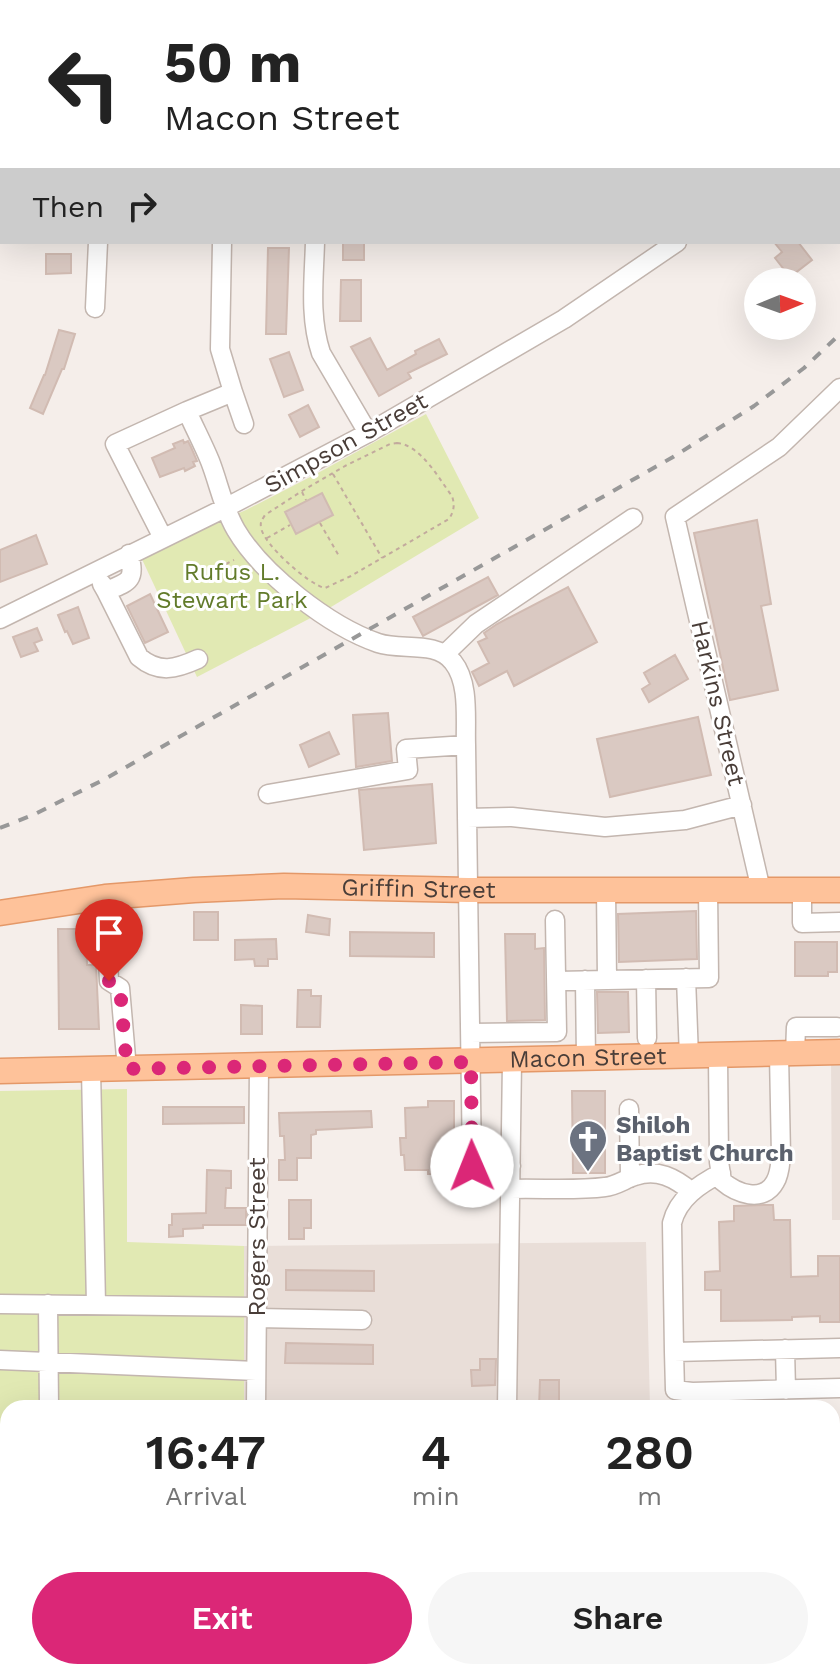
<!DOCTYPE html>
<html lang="en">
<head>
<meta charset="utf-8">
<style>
  :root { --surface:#fff; --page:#f6f6f6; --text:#222; --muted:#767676; --accent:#db2777 }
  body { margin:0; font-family:"Work Sans",sans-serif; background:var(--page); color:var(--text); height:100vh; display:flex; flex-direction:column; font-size:30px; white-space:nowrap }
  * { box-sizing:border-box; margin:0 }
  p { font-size:26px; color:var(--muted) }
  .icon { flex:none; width:44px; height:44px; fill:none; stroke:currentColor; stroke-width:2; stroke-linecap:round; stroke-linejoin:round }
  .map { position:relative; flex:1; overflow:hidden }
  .drawer { position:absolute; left:0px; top:1400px; width:840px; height:280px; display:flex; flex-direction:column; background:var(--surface); border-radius:24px 24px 0 0; box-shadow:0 8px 32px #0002 }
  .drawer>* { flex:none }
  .top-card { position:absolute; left:0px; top:0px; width:840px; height:244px; box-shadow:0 8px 32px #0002; background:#fff; color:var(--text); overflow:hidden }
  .needle { width:52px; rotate:89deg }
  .buttons { position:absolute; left:744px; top:268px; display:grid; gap:16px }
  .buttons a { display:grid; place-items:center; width:72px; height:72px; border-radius:50%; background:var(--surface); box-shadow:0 8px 32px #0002; font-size:40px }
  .pin { position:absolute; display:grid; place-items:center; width:68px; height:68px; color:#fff; margin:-82px -34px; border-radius:50% 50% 50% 0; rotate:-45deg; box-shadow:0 0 8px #0007 }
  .pin .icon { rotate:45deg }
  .me { position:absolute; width:88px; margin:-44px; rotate:359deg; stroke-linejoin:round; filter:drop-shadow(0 0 6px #0008) }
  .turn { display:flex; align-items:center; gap:28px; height:168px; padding:0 32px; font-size:36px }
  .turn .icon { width:104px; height:104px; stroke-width:2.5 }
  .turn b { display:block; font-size:56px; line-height:68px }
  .then { display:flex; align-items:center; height:76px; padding:0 32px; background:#0003; gap:16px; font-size:30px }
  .eta { display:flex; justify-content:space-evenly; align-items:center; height:136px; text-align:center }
  .eta b { font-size:48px; font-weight:600; line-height:56px }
  .button { display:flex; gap:16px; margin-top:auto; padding:16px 32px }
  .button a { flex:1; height:92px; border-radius:48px; background:var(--accent); color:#fff; font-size:32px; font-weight:600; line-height:92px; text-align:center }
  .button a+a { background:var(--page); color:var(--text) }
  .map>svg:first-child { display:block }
  .residential { fill:#e9ded8 }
  .green { fill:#e1e9b3 }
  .building { fill:#dac9c2; stroke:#d1bbb2; stroke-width:2 }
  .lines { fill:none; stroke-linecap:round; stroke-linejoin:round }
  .minor-casing { stroke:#c3b6af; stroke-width:21 }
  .major-casing { stroke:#e49868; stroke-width:27 }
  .path { stroke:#c2aa9d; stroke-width:2; stroke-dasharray:4 4; stroke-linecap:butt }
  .minor { stroke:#fff; stroke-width:18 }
  .major { stroke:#fec29a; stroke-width:24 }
  .rail { stroke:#989898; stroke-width:4; stroke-dasharray:10 10; stroke-linecap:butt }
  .route { stroke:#db2777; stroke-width:14; stroke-dasharray:0 25.2 }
  .labels { text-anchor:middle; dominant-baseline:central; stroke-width:6; stroke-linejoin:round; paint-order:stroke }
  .street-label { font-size:24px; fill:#493d38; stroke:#fff }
  .park-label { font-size:24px; fill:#627b2a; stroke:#fff }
  .worship-label { font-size:24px; font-weight:bold; fill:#5b616d; stroke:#fff; text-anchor:start }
</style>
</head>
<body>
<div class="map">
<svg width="840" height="1680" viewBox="0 0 840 1680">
  <rect width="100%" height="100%" fill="#f5eeea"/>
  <path class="residential" d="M831 1056H840V1220H832Z
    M646 1242 650 1408H244V1246Z
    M832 1443H840V1680H218L219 1672H832Z"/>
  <path class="green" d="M426 414 479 518 326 610 197 677 140 555 246 510 316 474Z
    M127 1089V1242L244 1246V1408H8V1672H219L218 1680H0V1091Z"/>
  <path class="building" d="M343 242H364V260H343Z
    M774 242H798L812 260 790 277 775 258 782 252Z
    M268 248H289L286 334H266Z
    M46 254H71V273L46 274Z
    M341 280H361V321H340Z
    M59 330 75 334 64 369H62L43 414 30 408 44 375H45Z
    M370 338 387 370 416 354 415 351 439 339 447 354 408 373 411 378 379 396 351 347Z
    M289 352 303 390 284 397 270 359Z
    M308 405 319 427 300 437 289 415Z
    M183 440 184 443 188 441 191 447 197 461 193 462 195 466 185 471 184 468 160 477 152 458 175 448 173 444Z
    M322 493 333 515 296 534 285 512Z
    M757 520 771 604 761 606 778 690 730 700 694 533Z
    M36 535 47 564 0 582V550Z
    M488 577 498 595 423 636 413 617Z
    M568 587 597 642 514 686 507 671 479 686 472 672 489 663 478 642 487 638 484 633 497 624Z
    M150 594 168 632 145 643 127 606Z
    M78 607 89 638 73 644 67 631 65 632 58 615Z
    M37 628 42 640 34 643 38 651 21 657 13 637Z
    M675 655 688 679 649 702 642 689 650 684 644 673Z
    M388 713 392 761 356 767 353 715Z
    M698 717 711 775 610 797 597 739Z
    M329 732 339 754 309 767 300 745Z
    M432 784 436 843 364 850 359 790Z
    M696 911 697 959 619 962 618 914Z
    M194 912H218V940H194Z
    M308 915 330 919 329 935 306 932Z
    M58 929H86L87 965H96L99 1029H59Z
    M350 932 434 933V957L350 956Z
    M505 934H535V949L544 948 545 1020 507 1021Z
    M276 939 277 959H268V966H255L254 959 235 960V940Z
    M795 942H837V972H828V976H795Z
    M298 990H311V996H321L320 1027H297Z
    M597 992H628L629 1032 598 1033Z
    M241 1005 262 1006V1034H241Z
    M572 1091H605V1173H573Z
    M428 1101H454V1174H428V1170H405L404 1155H401L400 1138H406L405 1108 428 1107Z
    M163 1107H244V1123L163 1124Z
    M371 1111 372 1127 316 1130V1134L311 1135V1158H297V1180H279V1160H285L284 1136H280L279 1113Z
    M207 1170 231 1171V1188H226L225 1208H246V1225H203V1228L183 1229V1236L169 1237V1225H172V1214L206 1213Z
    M289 1200H311V1228H304V1239H289Z
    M764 1205H773L774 1220H790L791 1277 818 1276V1256H840V1322H820V1316L792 1317V1320L721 1321V1290H705V1272L720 1271 719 1222 734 1221V1206Z
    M286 1270 374 1271V1291L286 1290Z
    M286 1343 373 1345V1364L285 1363Z
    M480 1359H496L495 1385 472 1386 471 1370H480Z
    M540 1380H559V1408H539Z"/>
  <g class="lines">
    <g class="minor-casing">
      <path id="minor" d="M323 2V0
        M838 103 840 101
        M315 242C314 279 309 317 321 353L368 433
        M95 308 98 242
        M233 392 244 424
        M187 411C194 427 203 444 210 461 219 484 223 508 236 530 262 574 329 626 378 643 401 651 436 640 453 662 470 683 465 720 466 745L472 1166H511
        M163 538 115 444 187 411 233 392 220 349 222 242
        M102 584 106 591C129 582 136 581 129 554
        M106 591 139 657C159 674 176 669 198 659
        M0 619 225 508 368 433 564 319 677 242
        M445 654 476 624 633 518
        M268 794 408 770 406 749 466 745
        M467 818 512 817 605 827 685 820 742 805
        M761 890 675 517 779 447 840 388
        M802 890V923L840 922
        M105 897 109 981 120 988 127 1069
        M686 978 689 1057
        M646 979 647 1038
        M585 980 586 1059
        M607 980 709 978 708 890
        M557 981 607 980 606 890
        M470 1033 557 1032 555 920
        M795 1054 796 1027H837
        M718 1056 719 1162 722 1181C736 1193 763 1204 775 1182 780 1174 780 1164 781 1156L779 1054
        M91 1070 96 1304
        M629 1109 630 1178
        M511 1189C542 1188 574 1191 605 1187 616 1186 625 1179 635 1176 657 1168 675 1178 692 1192
        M0 1304 257 1307
        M48 1304 49 1408
        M257 1318 362 1320
        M840 1348 674 1352 675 1390 692 1392 840 1388
        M785 1349 786 1390
        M674 1352 672 1223C678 1198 700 1184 721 1173
        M0 1360 256 1371
        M256 1408 259 1067
        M507 1408 512 1061
        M832 1517H840
        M0 1654 8 1648
        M832 1659 840 1658
        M36 1672 37 1680
        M813 1672V1680
        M204 1680 205 1672
        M230 1680 231 1672
        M481 1680 487 1672
        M738 1680V1672"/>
    </g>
    <g class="major-casing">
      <g id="major">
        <path id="s1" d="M0 913 105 897 194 890 284 886 468 890H840"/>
        <path id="s2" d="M0 1071 840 1052"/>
      </g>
    </g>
    <path class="path" d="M838 206H840
      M397 443C421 445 439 479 452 496 455 505 454 511 449 519L351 576 325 588C309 585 262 543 261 527 260 522 262 520 265 515L302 491 345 466 390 444Z
      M333 474 382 558
      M302 492 306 500
      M320 523 339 556
      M267 538 290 525
      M226 564 234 560
      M0 1570 8 1573
      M58 1672 64 1680
      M95 1680 105 1672
      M181 1680 182 1672"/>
    <use href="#minor" class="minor"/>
    <use href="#major" class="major"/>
    <path class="rail" d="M0 828 35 814 105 779 673 457 754 406 804 368 840 334"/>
  </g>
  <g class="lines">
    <path class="route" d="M109 981 120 988 127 1069 471 1062 472 1166"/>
  </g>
  <defs>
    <g id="church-pin" transform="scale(2)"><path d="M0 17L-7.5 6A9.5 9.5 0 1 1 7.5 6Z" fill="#6b7280" stroke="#fff"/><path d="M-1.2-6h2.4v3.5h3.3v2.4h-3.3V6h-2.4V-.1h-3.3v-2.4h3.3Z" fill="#fff"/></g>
  </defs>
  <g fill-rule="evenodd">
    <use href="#church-pin" x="588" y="1139"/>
  </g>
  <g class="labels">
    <g class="street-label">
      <text transform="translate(346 443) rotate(-29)">Simpson Street</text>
      <text transform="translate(718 703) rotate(77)">Harkins Street</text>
      <text stroke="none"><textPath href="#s1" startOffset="420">Griffin Street</textPath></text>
      <text stroke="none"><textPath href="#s2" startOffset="588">Macon Street</textPath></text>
      <text transform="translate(257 1237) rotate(-90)">Rogers Street</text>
    </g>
    <g class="park-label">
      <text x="232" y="572">Rufus L.<tspan x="232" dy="28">Stewart Park</tspan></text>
    </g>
    <g class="worship-label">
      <text x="616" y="1125">Shiloh<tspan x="616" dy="28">Baptist Church</tspan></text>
    </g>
  </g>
</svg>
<div class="buttons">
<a><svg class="needle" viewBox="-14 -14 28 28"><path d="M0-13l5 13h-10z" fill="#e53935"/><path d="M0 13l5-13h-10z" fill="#767676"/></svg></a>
</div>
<div class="pin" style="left:109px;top:981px;background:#d93025"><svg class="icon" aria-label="arrive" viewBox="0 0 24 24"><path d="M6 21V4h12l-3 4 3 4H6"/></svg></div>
<svg class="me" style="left:472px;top:1166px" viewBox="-20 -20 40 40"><circle r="19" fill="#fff"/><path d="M0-13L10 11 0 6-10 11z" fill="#db2777"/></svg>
<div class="top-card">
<div class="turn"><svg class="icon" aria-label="left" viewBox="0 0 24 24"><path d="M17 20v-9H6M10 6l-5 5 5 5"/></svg><div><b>50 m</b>Macon Street</div></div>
<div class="then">Then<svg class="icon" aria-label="right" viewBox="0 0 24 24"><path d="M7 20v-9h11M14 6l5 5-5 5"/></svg></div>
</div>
<section class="drawer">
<div class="eta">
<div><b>16:47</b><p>Arrival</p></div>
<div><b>4</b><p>min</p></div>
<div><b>280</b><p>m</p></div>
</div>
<div class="button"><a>Exit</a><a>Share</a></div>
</section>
</div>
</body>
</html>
